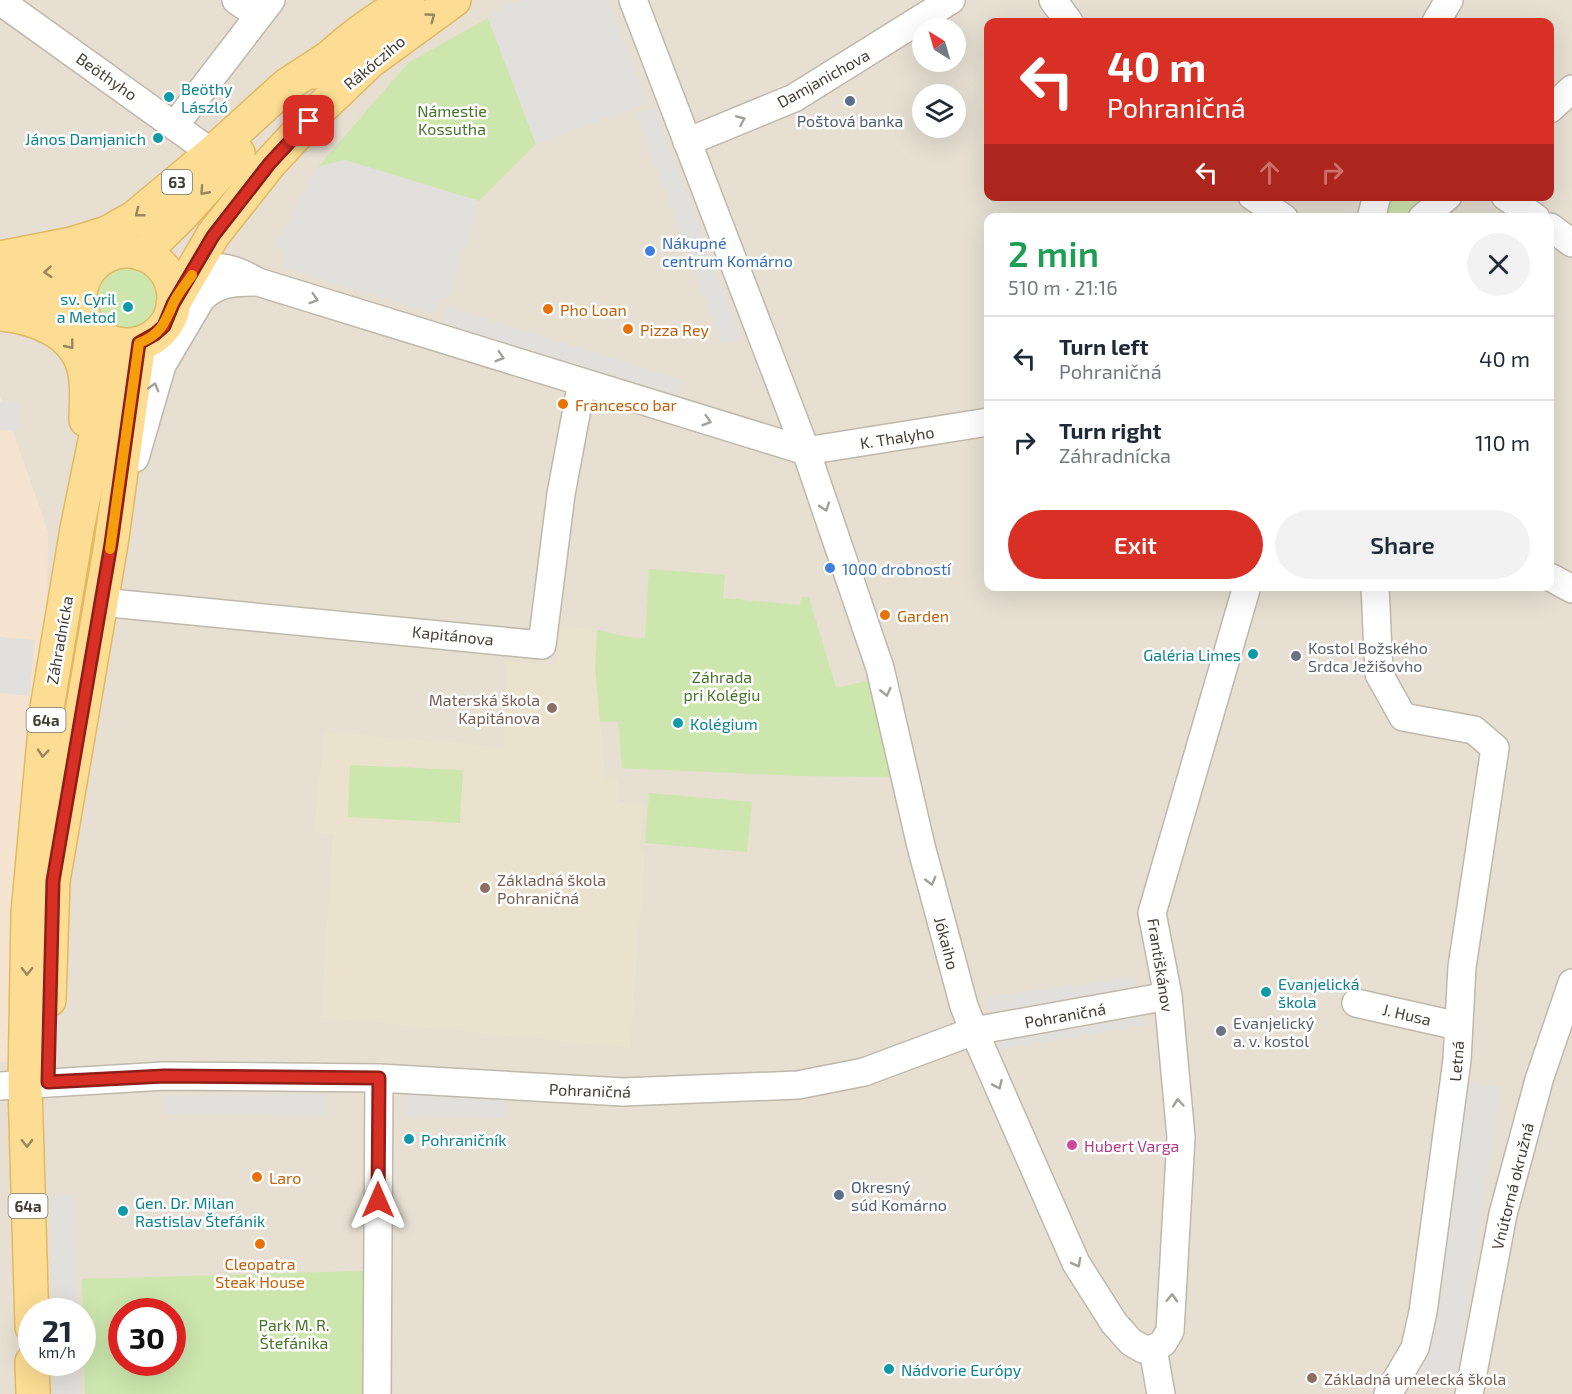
<!DOCTYPE html>
<html lang="en">
<head>
<meta charset="utf-8">
<style>
  :root { --surface:#fff; --page:#f2f2f3; --text:#1f2937; --muted:#747a83; --line:#e0e1e3; --accent:#d93025 }
  body { margin:0; font-family:"Exo 2",sans-serif; background:var(--page); color:var(--text); height:100vh; display:flex; flex-direction:column; font-size:22px; white-space:nowrap }
  * { box-sizing:border-box; margin:0 }
  p { font-size:20px; color:var(--muted) }
  .icon { flex:none; width:33px; height:33px; fill:none; stroke:currentColor; stroke-width:2; stroke-linecap:round; stroke-linejoin:round }
  .map { position:relative; flex:1; overflow:hidden }
  .side { position:absolute; left:984px; top:213px; width:570px; height:378px; display:flex; flex-direction:column; background:var(--surface); border-radius:12px; box-shadow:0 6px 24px #0002 }
  .side>* { flex:none }
  .guide { position:absolute; left:984px; top:18px; width:570px; height:183px; border-radius:12px; box-shadow:0 6px 24px #0002; background:#d93025; color:#fff; overflow:hidden }
  .needle { width:39px; rotate:323deg }
  .controls { position:absolute; left:912px; top:18px; display:grid; gap:12px }
  .controls a { display:grid; place-items:center; width:54px; height:54px; border-radius:50%; background:var(--surface); box-shadow:0 6px 24px #0002; font-size:30px }
  .speed { position:absolute; left:18px; top:1298px; display:flex; gap:12px; font-size:30px; font-weight:700; text-align:center }
  .speed>* { display:grid; place-content:center; width:78px; height:78px; border-radius:50%; background:var(--surface); box-shadow:0 6px 24px #0002; line-height:1 }
  .speed small { font-size:15px; font-weight:400 }
  .speed .limit { border:9px solid #d22; background:#fff; color:#111 }
  .pin { position:absolute; display:grid; place-items:center; width:51px; height:51px; color:#fff; margin:-26px; border-radius:12px; box-shadow:0 3px 9px #0006 }
  .me { position:absolute; width:66px; margin:-33px; rotate:0deg; stroke-linejoin:round; filter:drop-shadow(0 0 4px #0008) }
  .turn { display:flex; align-items:center; gap:21px; height:126px; padding:0 24px; font-size:27px }
  .turn .icon { width:78px; height:78px; stroke-width:2.5 }
  .turn b { display:block; font-size:42px; line-height:51px }
  .lanes { display:flex; align-items:center; height:57px; padding:0 24px; background:#0003; justify-content:center; gap:30px; direction:ltr }
  .lanes .off { opacity:.35 }
  .round { display:grid; place-items:center; flex:none; width:63px; height:63px; border-radius:32px; background:var(--page) }
  .headline { display:flex; align-items:center; justify-content:space-between; height:102px; padding:0 24px }
  h1 { font-size:36px; font-weight:600; line-height:45px; color:#1e9e55 }
  .cta { display:flex; gap:12px; margin-top:auto; padding:12px 24px }
  .cta a { flex:1; height:69px; border-radius:36px; background:var(--accent); color:#fff; font-size:24px; font-weight:600; line-height:69px; text-align:center }
  .cta a+a { background:var(--page); color:var(--text) }
  ul { padding:0; list-style:none }
  li { display:flex; align-items:center; gap:18px; height:84px; padding:0 24px; border-top:2px solid var(--line) }
  li div { flex:1 }
  li b { display:block; font-size:22px }
  li em { font-style:normal }
  .map>svg:first-child { display:block }
  .residential { fill:#e6dfd2; fill-rule:evenodd }
  .commercial { fill:#f4e4cf }
  .education { fill:#ebe2ce }
  .green { fill:#cde6ad; fill-rule:evenodd }
  .parking { fill:#e2e0dd }
  .lines { fill:none; stroke-linecap:round; stroke-linejoin:round }
  .minor-casing { stroke:#c0b8aa; stroke-width:30 }
  .major-casing { stroke:#e1b963; stroke-width:36 }
  .minor { stroke:#fff; stroke-width:27 }
  .major { stroke:#fcdd93; stroke-width:33 }
  .oneway { stroke:#97865f }
  .oneway2 { stroke:#a29e9a }
  .route-casing { stroke:#8d1f18; stroke-width:15 }
  .route { stroke:#d93025; stroke-width:10 }
  .slow { stroke:#f59e0b; stroke-width:10 }
  .culture-dot { fill:#0f9aa8; stroke:#fff; stroke-width:2 }
  .service-dot { fill:#5c6f8a; stroke:#fff; stroke-width:2 }
  .shop-dot { fill:#3f7fe0; stroke:#fff; stroke-width:2 }
  .food-dot { fill:#e8710a; stroke:#fff; stroke-width:2 }
  .worship-dot { fill:#6b7280; stroke:#fff; stroke-width:2 }
  .education-dot { fill:#8d6e63; stroke:#fff; stroke-width:2 }
  .hotel-dot { fill:#d1479c; stroke:#fff; stroke-width:2 }
  .labels { text-anchor:middle; dominant-baseline:central; stroke-width:5; stroke-linejoin:round; paint-order:stroke }
  .shield { fill:#fff; stroke:#7c7871; stroke-width:1.5 }
  .shield-label { font-size:15px; font-weight:bold; fill:#443e34 }
  .street-label { font-size:16px; fill:#443e34; stroke:#fff }
  .culture-label { font-size:16px; fill:#0d838f; stroke:#fff; text-anchor:start }
  .park-label { font-size:16px; fill:#477429; stroke:#fff }
  .service-label { font-size:16px; fill:#4e5e75; stroke:#fff }
  .shop-label { font-size:16px; fill:#366cbe; stroke:#fff; text-anchor:start }
  .food-label { font-size:16px; fill:#c56008; stroke:#fff; text-anchor:start }
  .worship-label { font-size:16px; fill:#5b616d; stroke:#fff; text-anchor:start }
  .education-label { font-size:16px; fill:#785e54; stroke:#fff; text-anchor:start }
  .hotel-label { font-size:16px; fill:#b23c85; stroke:#fff; text-anchor:start }
</style>
</head>
<body>
<div class="map">
<svg width="1572" height="1394" viewBox="0 0 1572 1394">
  <rect width="100%" height="100%" fill="#f2eee4"/>
  <path class="residential" d="M0 0H1572V1394H0ZM988 22H1550V196H988ZM922 28H956V62H922ZM922 94H956V128H922ZM988 218H1550V586H988ZM32 1311H82V1362H32ZM122 1311H172V1362H122Z"/>
  <path class="commercial" d="M0 395 48 531 47 708 15 1062H0Z"/>
  <path class="education" d="M559 626 597 630 595 666 605 778H618L619 802 643 804 640 852 645 853 630 1048 321 1017 333 834 314 832 324 732 504 747 506 662 557 664Z"/>
  <path class="green" d="M488 18 536 144 479 201 345 160 318 167 408 63Z
    M1387 197H1436L1412 217 1381 218Z
    M88 298a38 38 0 1 1 76 0a38 38 0 1 1-76 0Z
    M649 569 725 575 723 598 800 605 801 597H809L836 688 871 680 893 777 798 776 622 768 618 721 600 722 595 666 597 630 628 637 645 638Z
    M350 765 463 770 460 823 348 817Z
    M649 793 752 802 747 852 645 843Z
    M364 1271 362 1394H85L82 1279ZM122 1311H172V1362H122Z"/>
  <path class="parking" d="M522 0H608L647 103 536 144 488 18 500 8Z
    M656 108 741 339 722 344 637 115Z
    M344 160 479 201 447 299 439 298 434 313 283 267 287 252 276 247 318 167Z
    M448 307 683 380 678 396 441 324Z
    M0 402H19V430H0Z
    M0 637 34 640 30 696 0 693Z
    M1134 977 1146 1025 999 1050 987 997Z
    M1463 1082 1501 1087 1456 1381 1415 1379Z
    M325 1094V1115L166 1114 165 1096Z
    M407 1094 506 1096 504 1117 406 1116Z
    M73 1194 77 1311H53L51 1198Z
    M54 1362H78L80 1394H54Z"/>
  <g class="lines">
    <g class="minor-casing">
      <path id="minor" d="M236 0 258 15
        M633 0 806 451 880 668 921 846 964 1006 974 1031 1076 1263 1114 1323 1131 1342 1143 1349H1153
        M1053 0 1069 22
        M0 1 212 153
        M1436 22 1449 0
        M1550 109 1572 89
        M175 125 271 0
        M687 142 794 98 951 0
        M1252 196 1284 218
        M1505 196 1536 218
        M1371 218 1377 196
        M1422 218 1448 196
        M1550 227 1572 243
        M194 272C219 263 236 269 258 282L806 451 988 422
        M135 458 162 365 201 299C217 283 232 282 254 282
        M1550 577 1572 589
        M1375 586 1379 674 1403 717 1474 730 1495 748 1462 967 1457 1060 1423 1312 1415 1348 1388 1394
        M100 602 542 645 561 494 582 382
        M1356 1003 1458 1026
        M0 1086 164 1076 379 1078 623 1092 798 1085 864 1072 974 1031 1168 996
        M1153 1349 1163 1343 1170 1331 1181 1137 1168 996 1152 913 1247 586
        M1153 1349 1161 1394
        M377 1394 379 1078
        M1469 1394 1503 1214 1539 1080 1572 983"/>
    </g>
    <g class="major-casing">
      <path id="major" d="M315 72C342 43 374 21 408 0
        M80 298a47 47 0 1 1 94 0a47 47 0 1 1-94 0Z
        M142 254 181 216 238 153
        M0 258 72 244 107 233 134 218 212 153 287 85 330 57
        M0 274 55 272 95 263
        M0 294 51 298 80 305
        M173 304 213 235 270 163 322 107 369 62 454 0
        M0 314C36 317 78 333 85 373 88 388 86 405 86 420
        M49 1000 53 881 111 544 139 343
        M32 1327 25 1085 28 913 47 708 77 529 109 372 110 342
        M32 1362 33 1394"/>
    </g>
    <use href="#minor" class="minor"/>
    <use href="#major" class="major"/>
  </g>
  <defs><path id="oneway-chevron" d="M-2-3.5L2.5 0L-2 3.5" fill="none" stroke-width="1.6" stroke-linecap="round" stroke-linejoin="round" transform="scale(1.5)"/></defs>
  <g class="oneway">
    <use href="#oneway-chevron" transform="translate(431 17) rotate(-36)"/>
    <use href="#oneway-chevron" transform="translate(204 191) rotate(132)"/>
    <use href="#oneway-chevron" transform="translate(139 213) rotate(142)"/>
    <use href="#oneway-chevron" transform="translate(48 272) rotate(176)"/>
    <use href="#oneway-chevron" transform="translate(70 345) rotate(51)"/>
    <use href="#oneway-chevron" transform="translate(43 753) rotate(95)"/>
    <use href="#oneway-chevron" transform="translate(27 971) rotate(91)"/>
    <use href="#oneway-chevron" transform="translate(27 1143) rotate(89)"/>
  </g>
  <g class="oneway2">
    <use href="#oneway-chevron" transform="translate(741 120) rotate(-23)"/>
    <use href="#oneway-chevron" transform="translate(314 299) rotate(17)"/>
    <use href="#oneway-chevron" transform="translate(500 357) rotate(17)"/>
    <use href="#oneway-chevron" transform="translate(154 387) rotate(-74)"/>
    <use href="#oneway-chevron" transform="translate(707 421) rotate(17)"/>
    <use href="#oneway-chevron" transform="translate(825 507) rotate(71)"/>
    <use href="#oneway-chevron" transform="translate(886 692) rotate(77)"/>
    <use href="#oneway-chevron" transform="translate(931 881) rotate(75)"/>
    <use href="#oneway-chevron" transform="translate(998 1085) rotate(66)"/>
    <use href="#oneway-chevron" transform="translate(1178 1103) rotate(-95)"/>
    <use href="#oneway-chevron" transform="translate(1077 1263) rotate(62)"/>
    <use href="#oneway-chevron" transform="translate(1172 1298) rotate(-87)"/>
  </g>
  <g class="lines">
    <g class="route-casing">
      <path id="route" d="M309 121 270 163 213 236 173 304 164 326 155 334 139 343 111 544 53 881 48 1082 164 1076 379 1078 378 1200"/>
    </g>
    <use href="#route" class="route"/>
    <path class="slow" d="M110 549 139 343C160 335 165 323 173 304 177 294 186 284 192 275"/>
  </g>
  <g class="culture-dot">
    <circle cx="169" cy="97" r="6"/>
    <circle cx="158" cy="138" r="6"/>
    <circle cx="128" cy="307" r="6"/>
    <circle cx="1253" cy="654" r="6"/>
    <circle cx="678" cy="723" r="6"/>
    <circle cx="1266" cy="992" r="6"/>
    <circle cx="409" cy="1139" r="6"/>
    <circle cx="123" cy="1211" r="6"/>
    <circle cx="889" cy="1369" r="6"/>
  </g>
  <g class="service-dot">
    <circle cx="850" cy="101" r="6"/>
    <circle cx="839" cy="1195" r="6"/>
  </g>
  <g class="shop-dot">
    <circle cx="650" cy="251" r="6"/>
    <circle cx="830" cy="568" r="6"/>
  </g>
  <g class="food-dot">
    <circle cx="548" cy="309" r="6"/>
    <circle cx="628" cy="329" r="6"/>
    <circle cx="563" cy="404" r="6"/>
    <circle cx="885" cy="615" r="6"/>
    <circle cx="257" cy="1177" r="6"/>
    <circle cx="260" cy="1244" r="6"/>
  </g>
  <g class="worship-dot">
    <circle cx="1296" cy="656" r="6"/>
    <circle cx="1221" cy="1031" r="6"/>
  </g>
  <g class="education-dot">
    <circle cx="552" cy="708" r="6"/>
    <circle cx="485" cy="888" r="6"/>
    <circle cx="1312" cy="1378" r="6"/>
  </g>
  <circle class="hotel-dot" cx="1072" cy="1145" r="6"/>
  <g class="labels">
    <g class="shield">
      <rect x="162" y="170" width="30" height="24" rx="4.5"/>
      <rect x="26.5" y="708" width="39" height="24" rx="4.5"/>
      <rect x="8.5" y="1194" width="39" height="24" rx="4.5"/>
    </g>
    <g class="shield-label">
      <text x="177" y="182">63</text>
      <text x="46" y="720">64a</text>
      <text x="28" y="1206">64a</text>
    </g>
    <g class="street-label">
      <text transform="translate(374 62) rotate(-40)">Rákócziho</text>
      <text transform="translate(107 76) rotate(35)">Beöthyho</text>
      <text transform="translate(823 78) rotate(-29)">Damjanichova</text>
      <text transform="translate(897 437) rotate(-9)">K. Thalyho</text>
      <text transform="translate(453 635) rotate(6)">Kapitánova</text>
      <text transform="translate(59 640) rotate(-80)">Záhradnícka</text>
      <text transform="translate(947 943) rotate(75)">Jókaiho</text>
      <text transform="translate(1161 965) rotate(81)">Františkánov</text>
      <text transform="translate(1407 1014) rotate(13)">J. Husa</text>
      <text transform="translate(1065 1015) rotate(-10)">Pohraničná</text>
      <text transform="translate(1456 1061) rotate(-85)">Letná</text>
      <text transform="translate(590 1090) rotate(2)">Pohraničná</text>
      <text transform="translate(1512 1186) rotate(-76)">Vnútorná okružná</text>
    </g>
    <g class="culture-label">
      <text x="181" y="88">Beöthy<tspan x="181" dy="18">László</tspan></text>
      <text x="146" y="138" text-anchor="end">János Damjanich</text>
      <text x="116" y="298" text-anchor="end">sv. Cyril<tspan x="116" dy="18">a Metod</tspan></text>
      <text x="1241" y="654" text-anchor="end">Galéria Limes</text>
      <text x="690" y="723">Kolégium</text>
      <text x="1278" y="983">Evanjelická<tspan x="1278" dy="18">škola</tspan></text>
      <text x="421" y="1139">Pohraničník</text>
      <text x="135" y="1202">Gen. Dr. Milan<tspan x="135" dy="18">Rastislav Štefánik</tspan></text>
      <text x="901" y="1369">Nádvorie Európy</text>
    </g>
    <g class="park-label">
      <text x="452" y="110">Námestie<tspan x="452" dy="18">Kossutha</tspan></text>
      <text x="722" y="676">Záhrada<tspan x="722" dy="18">pri Kolégiu</tspan></text>
      <text x="294" y="1324">Park M. R.<tspan x="294" dy="18">Štefánika</tspan></text>
    </g>
    <g class="service-label">
      <text x="850" y="120">Poštová banka</text>
      <text x="851" y="1186" text-anchor="start">Okresný<tspan x="851" dy="18">súd Komárno</tspan></text>
    </g>
    <g class="shop-label">
      <text x="662" y="242">Nákupné<tspan x="662" dy="18">centrum Komárno</tspan></text>
      <text x="842" y="568">1000 drobností</text>
    </g>
    <g class="food-label">
      <text x="560" y="309">Pho Loan</text>
      <text x="640" y="329">Pizza Rey</text>
      <text x="575" y="404">Francesco bar</text>
      <text x="897" y="615">Garden</text>
      <text x="269" y="1177">Laro</text>
      <text x="260" y="1263" text-anchor="middle">Cleopatra<tspan x="260" dy="18">Steak House</tspan></text>
    </g>
    <g class="worship-label">
      <text x="1308" y="647">Kostol Božského<tspan x="1308" dy="18">Srdca Ježišovho</tspan></text>
      <text x="1233" y="1022">Evanjelický<tspan x="1233" dy="18">a. v. kostol</tspan></text>
    </g>
    <g class="education-label">
      <text x="540" y="699" text-anchor="end">Materská škola<tspan x="540" dy="18">Kapitánova</tspan></text>
      <text x="497" y="879">Základná škola<tspan x="497" dy="18">Pohraničná</tspan></text>
      <text x="1324" y="1378">Základná umelecká škola</text>
    </g>
    <g class="hotel-label">
      <text x="1084" y="1145">Hubert Varga</text>
    </g>
  </g>
</svg>
<div class="controls">
<a><svg class="needle" viewBox="-14 -14 28 28"><path d="M0-13l5 13h-10z" fill="#e53935"/><path d="M0 13l5-13h-10z" fill="#747a83"/></svg></a>
<a><svg class="icon" aria-label="layers" viewBox="0 0 24 24"><path d="M12 4l9 5-9 5-9-5zM3 14l9 5 9-5"/></svg></a>
</div>
<div class="speed"><div>21<small>km/h</small></div><div class="limit">30</div></div>
<div class="pin" style="left:309px;top:121px;background:#d93025"><svg class="icon" aria-label="arrive" viewBox="0 0 24 24"><path d="M6 21V4h12l-3 4 3 4H6"/></svg></div>
<svg class="me" style="left:378px;top:1200px" viewBox="-20 -20 40 40"><path d="M0-17L14 15 0 8-14 15z" fill="#d93025" stroke="#fff" stroke-width="4"/></svg>
<div class="guide">
<div class="turn"><svg class="icon" aria-label="left" viewBox="0 0 24 24"><path d="M17 20v-9H6M10 6l-5 5 5 5"/></svg><div><b>40 m</b>Pohraničná</div></div>
<div class="lanes"><svg class="icon" aria-label="left" viewBox="0 0 24 24"><path d="M17 20v-9H6M10 6l-5 5 5 5"/></svg><svg class="icon off" aria-label="ahead" viewBox="0 0 24 24"><path d="M12 20V5M6 11l6-6 6 6"/></svg><svg class="icon off" aria-label="right" viewBox="0 0 24 24"><path d="M7 20v-9h11M14 6l5 5-5 5"/></svg></div>
</div>
<section class="side">
<div class="headline"><div><h1>2 min</h1><p>510 m · 21:16</p></div><a class="round"><svg class="icon" aria-label="close" viewBox="0 0 24 24"><path d="M6 6l12 12M18 6L6 18"/></svg></a></div>
<ul>
<li><svg class="icon" aria-label="left" viewBox="0 0 24 24"><path d="M17 20v-9H6M10 6l-5 5 5 5"/></svg><div><b>Turn left</b><p>Pohraničná</p></div><em>40 m</em></li>
<li><svg class="icon" aria-label="right" viewBox="0 0 24 24"><path d="M7 20v-9h11M14 6l5 5-5 5"/></svg><div><b>Turn right</b><p>Záhradnícka</p></div><em>110 m</em></li>
</ul>
<div class="cta"><a>Exit</a><a>Share</a></div>
</section>
</div>
</body>
</html>
